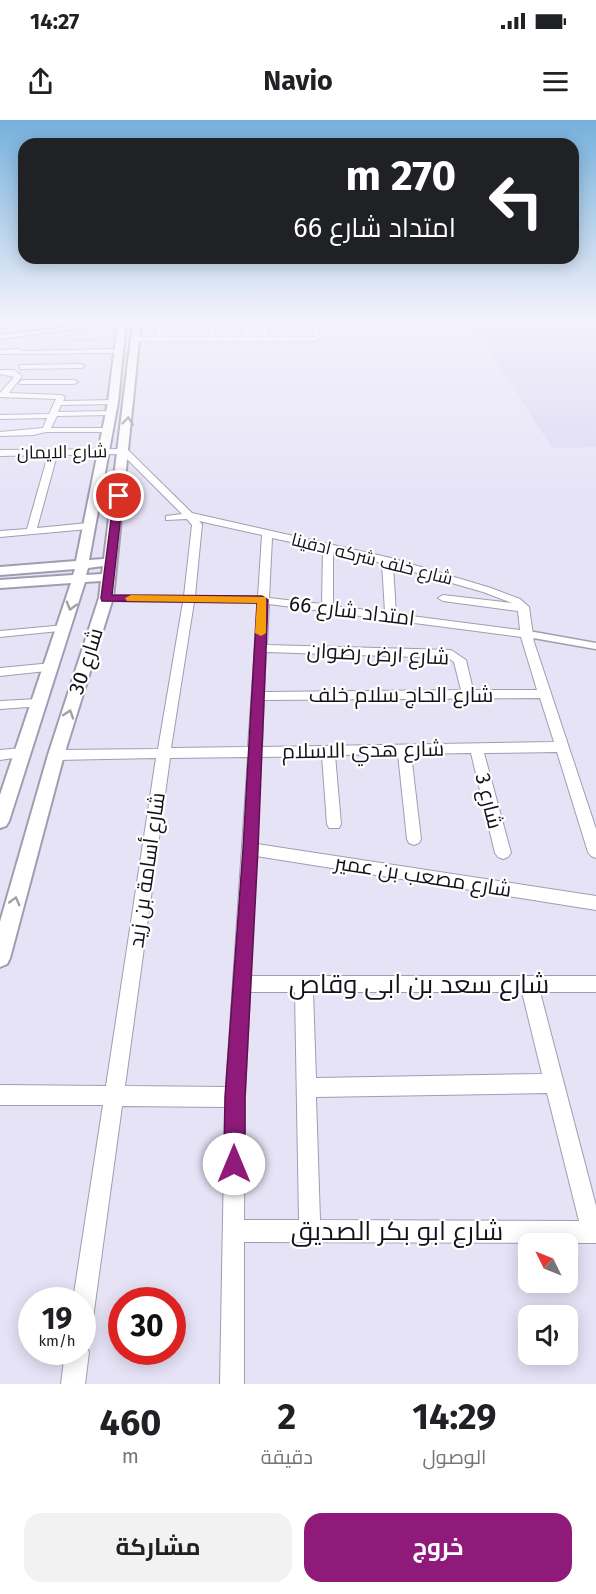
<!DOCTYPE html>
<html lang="ar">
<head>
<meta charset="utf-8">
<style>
  :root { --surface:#fff; --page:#f2f2f2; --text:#202124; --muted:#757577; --accent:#8f1a7a }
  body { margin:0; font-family:"Fira Sans",Cairo,sans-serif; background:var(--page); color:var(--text); direction:rtl; height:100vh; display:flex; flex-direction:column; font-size:22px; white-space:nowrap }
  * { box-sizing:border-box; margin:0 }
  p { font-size:20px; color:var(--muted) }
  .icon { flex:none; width:33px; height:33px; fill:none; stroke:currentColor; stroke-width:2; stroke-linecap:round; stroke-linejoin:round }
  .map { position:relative; height:1264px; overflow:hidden; direction:ltr }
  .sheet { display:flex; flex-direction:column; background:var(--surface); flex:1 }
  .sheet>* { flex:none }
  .guide { position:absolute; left:18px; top:18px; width:561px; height:126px; border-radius:18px; box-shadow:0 3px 15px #0003; direction:rtl; background:#202124; color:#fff; overflow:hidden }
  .needle { width:39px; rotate:313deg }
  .fabs { position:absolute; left:518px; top:1113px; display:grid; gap:12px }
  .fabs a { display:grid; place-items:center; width:60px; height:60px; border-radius:12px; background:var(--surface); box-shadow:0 3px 15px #0003; font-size:30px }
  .speed { position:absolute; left:18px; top:1167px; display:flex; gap:12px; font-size:30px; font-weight:700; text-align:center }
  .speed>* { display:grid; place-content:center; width:78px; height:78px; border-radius:50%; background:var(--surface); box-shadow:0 3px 15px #0003; line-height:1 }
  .speed small { font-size:15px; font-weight:400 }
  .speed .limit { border:9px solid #d22; background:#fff; color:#111 }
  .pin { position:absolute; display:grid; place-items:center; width:51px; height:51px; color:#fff; margin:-26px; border:3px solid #fff; border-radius:50%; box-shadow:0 2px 6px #0007 }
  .me { position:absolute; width:66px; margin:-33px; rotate:0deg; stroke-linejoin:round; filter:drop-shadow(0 0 4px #0008) }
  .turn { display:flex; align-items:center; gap:21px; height:126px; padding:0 24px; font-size:27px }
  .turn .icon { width:78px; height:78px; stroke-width:2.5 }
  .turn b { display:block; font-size:42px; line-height:51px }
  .eta { display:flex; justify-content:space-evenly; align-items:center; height:102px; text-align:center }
  .eta b { font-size:36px; font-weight:700; line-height:42px }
  .button { display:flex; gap:12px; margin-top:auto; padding:12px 24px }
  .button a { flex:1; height:69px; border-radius:18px; background:var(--accent); color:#fff; font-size:24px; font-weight:700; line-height:69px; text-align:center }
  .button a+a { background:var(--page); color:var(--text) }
  .status { display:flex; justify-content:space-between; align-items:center; height:42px; padding:0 30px; background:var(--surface); direction:ltr }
  .status svg { height:16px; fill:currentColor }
  header { display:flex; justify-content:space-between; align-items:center; height:78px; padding:0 24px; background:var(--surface); font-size:27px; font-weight:700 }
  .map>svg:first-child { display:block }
  .built { fill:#ddd8f3 }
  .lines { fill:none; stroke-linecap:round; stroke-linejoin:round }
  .service-far1-casing { stroke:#a19db0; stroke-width:5 }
  .service-casing { stroke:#a19db0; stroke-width:9 }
  .minor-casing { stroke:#a19db0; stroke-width:2 }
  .tertiary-casing { stroke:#a19db0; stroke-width:4 }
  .path { stroke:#9f9cab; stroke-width:1.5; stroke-dasharray:1.5 2; stroke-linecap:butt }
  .service-far1 { stroke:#fff; stroke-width:4 }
  .service { stroke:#fff; stroke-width:6 }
  .minor { fill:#fff; fill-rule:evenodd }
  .tertiary { fill:#fff; fill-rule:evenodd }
  .oneway { stroke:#a1a0a3 }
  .route { fill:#8f1a7a; stroke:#5d114f; stroke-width:1.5 }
  .slow { fill:#f59e0b }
  .labels { text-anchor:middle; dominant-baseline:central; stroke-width:4.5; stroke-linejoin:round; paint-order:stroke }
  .far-street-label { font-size:18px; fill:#141219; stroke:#fff }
  .street-label { font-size:21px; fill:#141219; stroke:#fff }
  .near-street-label { font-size:26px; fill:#141219; stroke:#fff }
</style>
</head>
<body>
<div class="status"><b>14:27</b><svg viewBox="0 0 49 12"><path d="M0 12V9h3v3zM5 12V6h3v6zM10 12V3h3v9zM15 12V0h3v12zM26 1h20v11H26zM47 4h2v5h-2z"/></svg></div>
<header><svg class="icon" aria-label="menu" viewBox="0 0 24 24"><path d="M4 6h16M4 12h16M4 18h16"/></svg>Navio<svg class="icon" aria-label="share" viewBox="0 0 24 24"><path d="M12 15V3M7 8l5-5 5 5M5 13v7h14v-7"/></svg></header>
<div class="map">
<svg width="596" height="1264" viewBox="0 0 596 1264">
  <rect width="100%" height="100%" fill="#e7e3f7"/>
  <path class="built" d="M470 201H596V327L552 328Z"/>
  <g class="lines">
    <g class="service-far1-casing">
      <path id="service-far1" d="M209 201 214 219
        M226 201 231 219
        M243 201 249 219
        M261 201 267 219
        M279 201 285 219
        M159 218 158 205 205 201
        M137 219H314L318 217 313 201"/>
    </g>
    <g class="service-casing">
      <path id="service" d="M528 514 596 526"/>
    </g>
    <g class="minor-casing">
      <path id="minor" d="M115 201 125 202 0 219V215Z
        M33 202 31 205 0 207V203Z
        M19 229 22 231 118 229 121 231 118 233 0 234V230Z
        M23 245 81 244 85 246 81 248 20 249V245Z
        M0 250H14L22 256 9 273 61 275 65 277 63 281 116 280 117 282 113 284 61 285 58 292 110 291 114 293 110 295 57 296 51 308H107L111 310 107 312H46L33 315 0 316V312L43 308 47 298 0 299V295L49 294 56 279 0 277V273L14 257 0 254Z
        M23 260H74L78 262 74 264H20L19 262Z
        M127 329 192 393 391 438 491 468 520 479 529 487 534 522 596 709V738L591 736 588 732 557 632 484 633 511 733 508 737 503 739 498 737 495 733 471 633 411 634 421 719 419 723 414 725 409 723 407 719 398 634 335 635 341 704 339 708H329L327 704 322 636 261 637 257 724 596 776V790L256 736 250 856H596V872H540L596 1086V1123L244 1122V1264H220L225 987 122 986 93 1198 90 1206 82 1209V1180H73L103 985H0V965L106 966 156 638 56 640 49 635 56 630 158 629 183 482 106 481 101 478 106 475 184 476 192 405 187 399 166 400V396L182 394 122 334 57 335 37 408 88 403 93 406 88 409 0 417V411L27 409 48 335 0 336V330ZM199 401 262 415 258 477 195 476 202 404ZM272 418 323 429 322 484 269 478ZM333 432 382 443 385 492 333 486ZM393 446 483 472 512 483 443 475 438 478 443 481 518 491 520 510 396 494ZM194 482 258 483 248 627 171 628ZM269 484 521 517 537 570H473L466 540 451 530 267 525ZM266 532 448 538 454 542 461 570 264 572ZM540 578 554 622 262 627 264 580ZM248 637 226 967 125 966 170 638ZM250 872H295L299 1100H244L245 977ZM313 872H522L542 954 316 958ZM547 973 579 1101 320 1100 316 977Z
        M65 505 69 506V510L0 517V511Z
        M52 543 56 544 58 547 56 550 0 556V548Z
        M39 579 45 583 43 586 0 589V581Z
        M22 628 29 633 27 636 0 640V630Z
        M82 1223 85 1224 89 1232 85 1264H61L65 1232H82Z"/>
    </g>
    <g class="tertiary-casing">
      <path id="tertiary" d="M118 201H126L118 282 89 440 104 439 133 201H141L113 478 64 635 10 838 7 844 0 847V802L48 635 99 478 101 461 85 462 9 701 6 706 0 708V675L71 463 0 468V460L73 455 75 449 0 455V447L76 441 108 282ZM103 446 102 454 86 455 88 448Z"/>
    </g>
    <path class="path" d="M62 221 110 219"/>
    <use href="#service-far1" class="service-far1"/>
    <use href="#service" class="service"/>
    <use href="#minor" class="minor"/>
    <use href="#tertiary" class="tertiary"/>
  </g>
  <defs><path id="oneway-chevron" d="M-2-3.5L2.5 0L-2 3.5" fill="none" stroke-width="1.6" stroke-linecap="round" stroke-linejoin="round" transform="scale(1.5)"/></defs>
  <g class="oneway">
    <use href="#oneway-chevron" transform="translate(128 301) rotate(-84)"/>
    <use href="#oneway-chevron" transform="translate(71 486) rotate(106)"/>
    <use href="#oneway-chevron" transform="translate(69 594) rotate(-72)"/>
    <use href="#oneway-chevron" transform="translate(15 781) rotate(-75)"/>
  </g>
  <linearGradient id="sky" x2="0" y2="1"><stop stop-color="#75b0dc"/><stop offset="0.53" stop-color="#f4f2fb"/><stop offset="1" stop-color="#f4f2fb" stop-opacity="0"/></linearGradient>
  <rect width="596" height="378" fill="url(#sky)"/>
  <path class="route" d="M119 373 123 376 112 475 262 476 268 480 258 729 245 977V1044L242 1052 234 1055 227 1052 224 1044 225 977 243 729 257 483 102 481 101 478 114 376Z"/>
  <path class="slow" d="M131 475 266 477V513L261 516 255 513 257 483 127 481 125 478Z"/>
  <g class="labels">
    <g class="far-street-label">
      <text transform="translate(62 332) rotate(-1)">شارع الايمان</text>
      <text transform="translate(372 439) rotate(14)">شارع خلف شركه ادفينا</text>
    </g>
    <g class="street-label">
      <text transform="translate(352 491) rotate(7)">امتداد شارع 66</text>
      <text transform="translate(378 534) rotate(3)">شارع ارض رضوان</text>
      <text transform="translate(86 541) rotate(-72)">شارع 30</text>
      <text x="401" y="575">شارع الحاج سلام خلف</text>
      <text transform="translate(363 630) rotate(-1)">شارع هدي الاسلام</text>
      <text transform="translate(489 681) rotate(76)">شارع 3</text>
      <text transform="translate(147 750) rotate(-82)">شارع أسامة بن زيد</text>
      <text transform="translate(423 756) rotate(9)">شارع مصعب بن عمير</text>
    </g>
    <g class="near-street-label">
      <text x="419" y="864">شارع سعد بن ابى وقاص</text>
      <text x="397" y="1111">شارع ابو بكر الصديق</text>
    </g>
  </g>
</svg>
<div class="fabs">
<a><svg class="needle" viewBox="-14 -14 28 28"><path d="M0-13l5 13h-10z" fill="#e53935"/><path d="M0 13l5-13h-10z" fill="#757577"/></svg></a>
<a><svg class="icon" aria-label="sound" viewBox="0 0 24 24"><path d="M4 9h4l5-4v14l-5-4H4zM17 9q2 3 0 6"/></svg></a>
</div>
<div class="speed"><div>19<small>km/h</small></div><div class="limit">30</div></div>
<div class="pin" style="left:119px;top:376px;background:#d93025"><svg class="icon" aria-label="arrive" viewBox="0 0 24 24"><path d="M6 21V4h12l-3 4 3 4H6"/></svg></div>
<svg class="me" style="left:234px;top:1044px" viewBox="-20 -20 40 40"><circle r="19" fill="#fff"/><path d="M0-13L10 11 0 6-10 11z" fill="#8f1a7a"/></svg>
<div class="guide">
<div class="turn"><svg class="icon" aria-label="left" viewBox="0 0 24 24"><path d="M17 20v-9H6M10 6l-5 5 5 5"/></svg><div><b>270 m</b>امتداد شارع 66</div></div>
</div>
</div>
<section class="sheet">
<div class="eta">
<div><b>14:29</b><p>الوصول</p></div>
<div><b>2</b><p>دقيقة</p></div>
<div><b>460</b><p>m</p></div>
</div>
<div class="button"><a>خروج</a><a>مشاركة</a></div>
</section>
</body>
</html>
